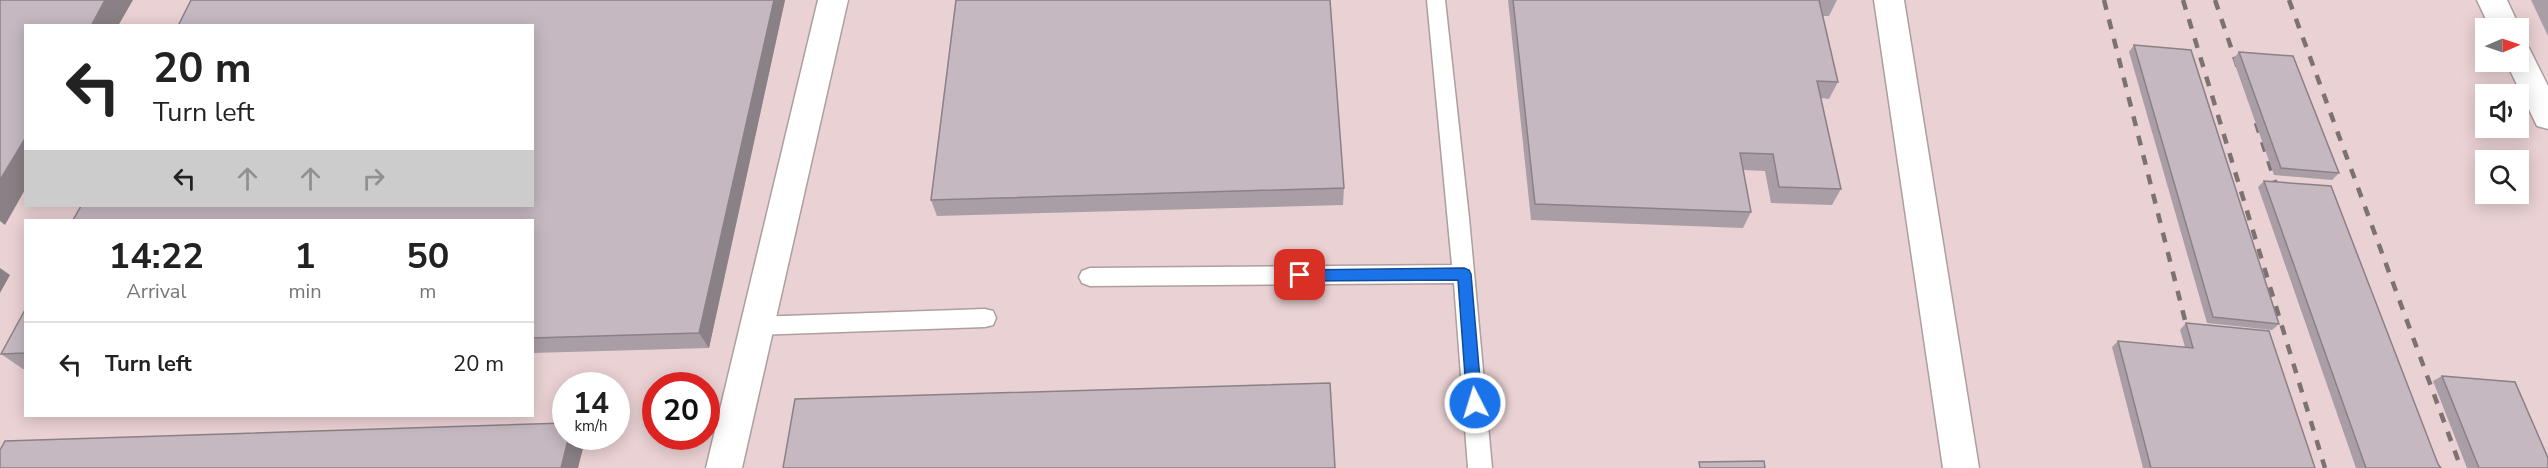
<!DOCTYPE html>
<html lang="en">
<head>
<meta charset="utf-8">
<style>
  :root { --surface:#fff; --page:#f6f6f6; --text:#222; --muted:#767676; --line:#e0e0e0 }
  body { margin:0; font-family:"Nunito Sans",sans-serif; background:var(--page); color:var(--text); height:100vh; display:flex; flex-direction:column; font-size:22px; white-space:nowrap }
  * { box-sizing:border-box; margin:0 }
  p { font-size:20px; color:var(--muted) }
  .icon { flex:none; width:33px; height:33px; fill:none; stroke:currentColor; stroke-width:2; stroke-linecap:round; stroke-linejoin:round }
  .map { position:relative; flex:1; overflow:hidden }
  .panel { position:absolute; left:24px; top:219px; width:510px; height:198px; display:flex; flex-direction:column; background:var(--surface); border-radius:0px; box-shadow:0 3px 15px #0003 }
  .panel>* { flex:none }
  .banner { position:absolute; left:24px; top:24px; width:510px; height:183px; border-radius:0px; box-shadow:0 3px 15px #0003; background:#fff; color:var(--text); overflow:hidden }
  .needle { width:39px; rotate:88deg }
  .fabs { position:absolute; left:2475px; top:18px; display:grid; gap:12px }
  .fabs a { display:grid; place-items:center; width:54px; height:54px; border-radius:0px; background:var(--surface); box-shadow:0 3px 15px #0003; font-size:30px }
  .speed { position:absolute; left:552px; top:372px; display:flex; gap:12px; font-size:30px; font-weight:700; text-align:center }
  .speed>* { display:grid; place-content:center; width:78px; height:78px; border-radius:50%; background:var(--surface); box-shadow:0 3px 15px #0003; line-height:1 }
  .speed small { font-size:15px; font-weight:400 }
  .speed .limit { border:9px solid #d22; background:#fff; color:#111 }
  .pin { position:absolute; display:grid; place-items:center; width:51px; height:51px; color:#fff; margin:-26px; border-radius:12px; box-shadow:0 3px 9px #0006 }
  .me { position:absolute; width:66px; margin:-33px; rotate:355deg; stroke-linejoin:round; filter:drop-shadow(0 0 4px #0008) }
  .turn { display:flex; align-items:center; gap:21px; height:126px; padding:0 30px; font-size:27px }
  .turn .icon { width:78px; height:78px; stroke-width:2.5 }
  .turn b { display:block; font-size:42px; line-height:51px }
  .lanes { display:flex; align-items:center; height:57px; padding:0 30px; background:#0003; justify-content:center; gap:30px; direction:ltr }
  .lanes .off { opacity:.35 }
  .eta { display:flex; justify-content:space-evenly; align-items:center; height:102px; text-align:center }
  .eta b { font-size:36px; font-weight:700; line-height:42px }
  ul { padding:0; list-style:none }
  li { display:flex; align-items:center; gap:18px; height:84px; padding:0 30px; border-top:2px solid var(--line) }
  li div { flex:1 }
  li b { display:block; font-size:22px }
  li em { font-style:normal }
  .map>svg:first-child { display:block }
  .built { fill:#ead1d3; fill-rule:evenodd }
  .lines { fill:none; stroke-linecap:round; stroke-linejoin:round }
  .lane-casing { stroke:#ad9e9f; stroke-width:3 }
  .street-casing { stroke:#ad9e9f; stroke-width:3 }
  .lane { fill:#fff; fill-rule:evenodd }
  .street { fill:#fff; fill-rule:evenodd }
  .rail { stroke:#7c7272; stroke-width:4.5; stroke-dasharray:10 10; stroke-linecap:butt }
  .wall { fill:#a99ea5 }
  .shaded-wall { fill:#8a8186 }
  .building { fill:#c5b8c0; stroke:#8a8186; stroke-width:1.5 }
  .route { fill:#1a73e8; stroke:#114b97; stroke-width:1.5 }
</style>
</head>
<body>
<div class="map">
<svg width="2548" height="468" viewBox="0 0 2548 468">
  <rect width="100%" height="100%" fill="#efdfe0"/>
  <path class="built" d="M0 0H2548V468H0ZM26 26H532V206H26ZM2486 28H2518V62H2486ZM2486 94H2518V128H2486ZM2486 160H2518V194H2486ZM26 220H532V416H26ZM566 386H616V436H566ZM656 386H706V436H656Z"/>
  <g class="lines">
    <g class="lane-casing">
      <path id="lane" d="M1427 0H1445L1469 218 1492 468H1468L1454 283 1090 286 1082 283 1079 277 1082 271 1090 268 1452 265Z
        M985 309 993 311 996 318 993 325 985 327 756 335 748 333 745 326 748 319 756 317Z"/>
    </g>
    <g class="street-casing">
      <path id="street" d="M818 0H848L742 468H706Z
        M1874 0H1904L1979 468H1943Z
        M2477 0H2507L2520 28 2518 30V28H2490Z
        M2518 45 2529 48 2548 86V129L2537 126 2506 62H2518Z"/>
    </g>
    <use href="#lane" class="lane"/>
    <use href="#street" class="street"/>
    <path class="rail" d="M2104 0 2190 340
      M2183 0 2325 468
      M2215 0 2240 74
      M2289 0 2461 468
      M2256 123 2280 197"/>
  </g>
  <path class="wall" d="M191 0H785L709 348 532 353V220Z
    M1508 0H1837L1829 16H1823L1838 82 1829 99 1821 98 1841 189 1832 205 1771 203 1765 171 1743 170 1751 212 1743 228 1531 220Z
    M2531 0H2548V36Z
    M2134 45 2279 324 2272 330 2207 323 2129 52Z
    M2239 52 2339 173 2332 180 2274 175 2233 59Z
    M2264 181 2438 464 2441 468H2356L2258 187Z
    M1344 188 1343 205 937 216 931 200Z
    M26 308V369H23L1 354Z
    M2186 323 2315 468H2143L2112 347 2118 341 2185 347 2180 330Z
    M2442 376 2548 468H2467L2433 381Z"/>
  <path class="shaded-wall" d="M105 0H133L118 26H91Z
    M774 0H785L709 348 699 333Z
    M26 137V188L5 225 0 221V180Z
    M0 268 10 275 0 293Z
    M569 436 586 437 578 468H561Z"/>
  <path class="building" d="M0 0H105L91 26H26V137L0 180Z
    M191 0H774L699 333 532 338V220H73L81 206H532V26H178Z
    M956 0H1330L1344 188 931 200Z
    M1513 0H1819L1838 82 1817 81 1841 189 1779 187 1773 154 1740 153 1751 212 1535 204Z
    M2134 45 2191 50 2279 324 2213 317Z
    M2239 52 2293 56 2339 173 2281 168Z
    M2264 181 2331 186 2438 464 2441 468H2366Z
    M26 308V353L1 354Z
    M2186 323 2269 331 2315 468H2151L2118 341 2193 348Z
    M2442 376 2515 382 2548 458V468H2479Z
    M1330 383 1335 468H783L795 399Z
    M566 423V436H569L561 468H0V450L5 441Z
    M1764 461 1765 468H1700L1699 462Z"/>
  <path class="route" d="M1464 268 1469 270 1471 274 1482 403 1480 408 1475 410 1469 408 1467 403 1458 280 1300 281 1295 280 1293 275 1295 271 1300 270Z"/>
</svg>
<div class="fabs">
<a><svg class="needle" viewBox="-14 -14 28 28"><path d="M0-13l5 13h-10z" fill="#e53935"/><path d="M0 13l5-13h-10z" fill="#767676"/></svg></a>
<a><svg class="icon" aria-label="sound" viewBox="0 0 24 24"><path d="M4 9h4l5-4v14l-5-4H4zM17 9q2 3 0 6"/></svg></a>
<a><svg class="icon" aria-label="search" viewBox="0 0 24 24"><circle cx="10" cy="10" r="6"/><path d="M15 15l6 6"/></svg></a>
</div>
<div class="speed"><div>14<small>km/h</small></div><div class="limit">20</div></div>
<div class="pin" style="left:1300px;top:275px;background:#d93025"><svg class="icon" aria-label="arrive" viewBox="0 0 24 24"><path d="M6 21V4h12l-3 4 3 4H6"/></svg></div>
<svg class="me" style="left:1475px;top:403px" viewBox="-20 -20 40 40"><circle r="17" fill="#1a73e8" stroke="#fff" stroke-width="3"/><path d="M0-11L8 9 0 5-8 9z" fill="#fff"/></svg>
<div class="banner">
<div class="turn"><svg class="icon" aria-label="left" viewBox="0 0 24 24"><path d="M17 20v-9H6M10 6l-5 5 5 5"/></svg><div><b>20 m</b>Turn left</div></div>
<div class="lanes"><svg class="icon" aria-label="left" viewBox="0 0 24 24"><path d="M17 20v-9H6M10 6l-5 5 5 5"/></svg><svg class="icon off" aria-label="ahead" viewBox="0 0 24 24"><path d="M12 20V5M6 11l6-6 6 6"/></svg><svg class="icon off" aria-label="ahead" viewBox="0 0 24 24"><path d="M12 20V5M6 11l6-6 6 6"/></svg><svg class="icon off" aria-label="right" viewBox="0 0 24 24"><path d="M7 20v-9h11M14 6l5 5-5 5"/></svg></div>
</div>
<section class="panel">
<div class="eta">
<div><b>14:22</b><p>Arrival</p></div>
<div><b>1</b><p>min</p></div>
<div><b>50</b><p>m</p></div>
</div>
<ul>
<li><svg class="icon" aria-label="left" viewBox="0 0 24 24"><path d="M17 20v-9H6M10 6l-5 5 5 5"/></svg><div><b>Turn left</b></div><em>20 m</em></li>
</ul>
</section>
</div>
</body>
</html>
